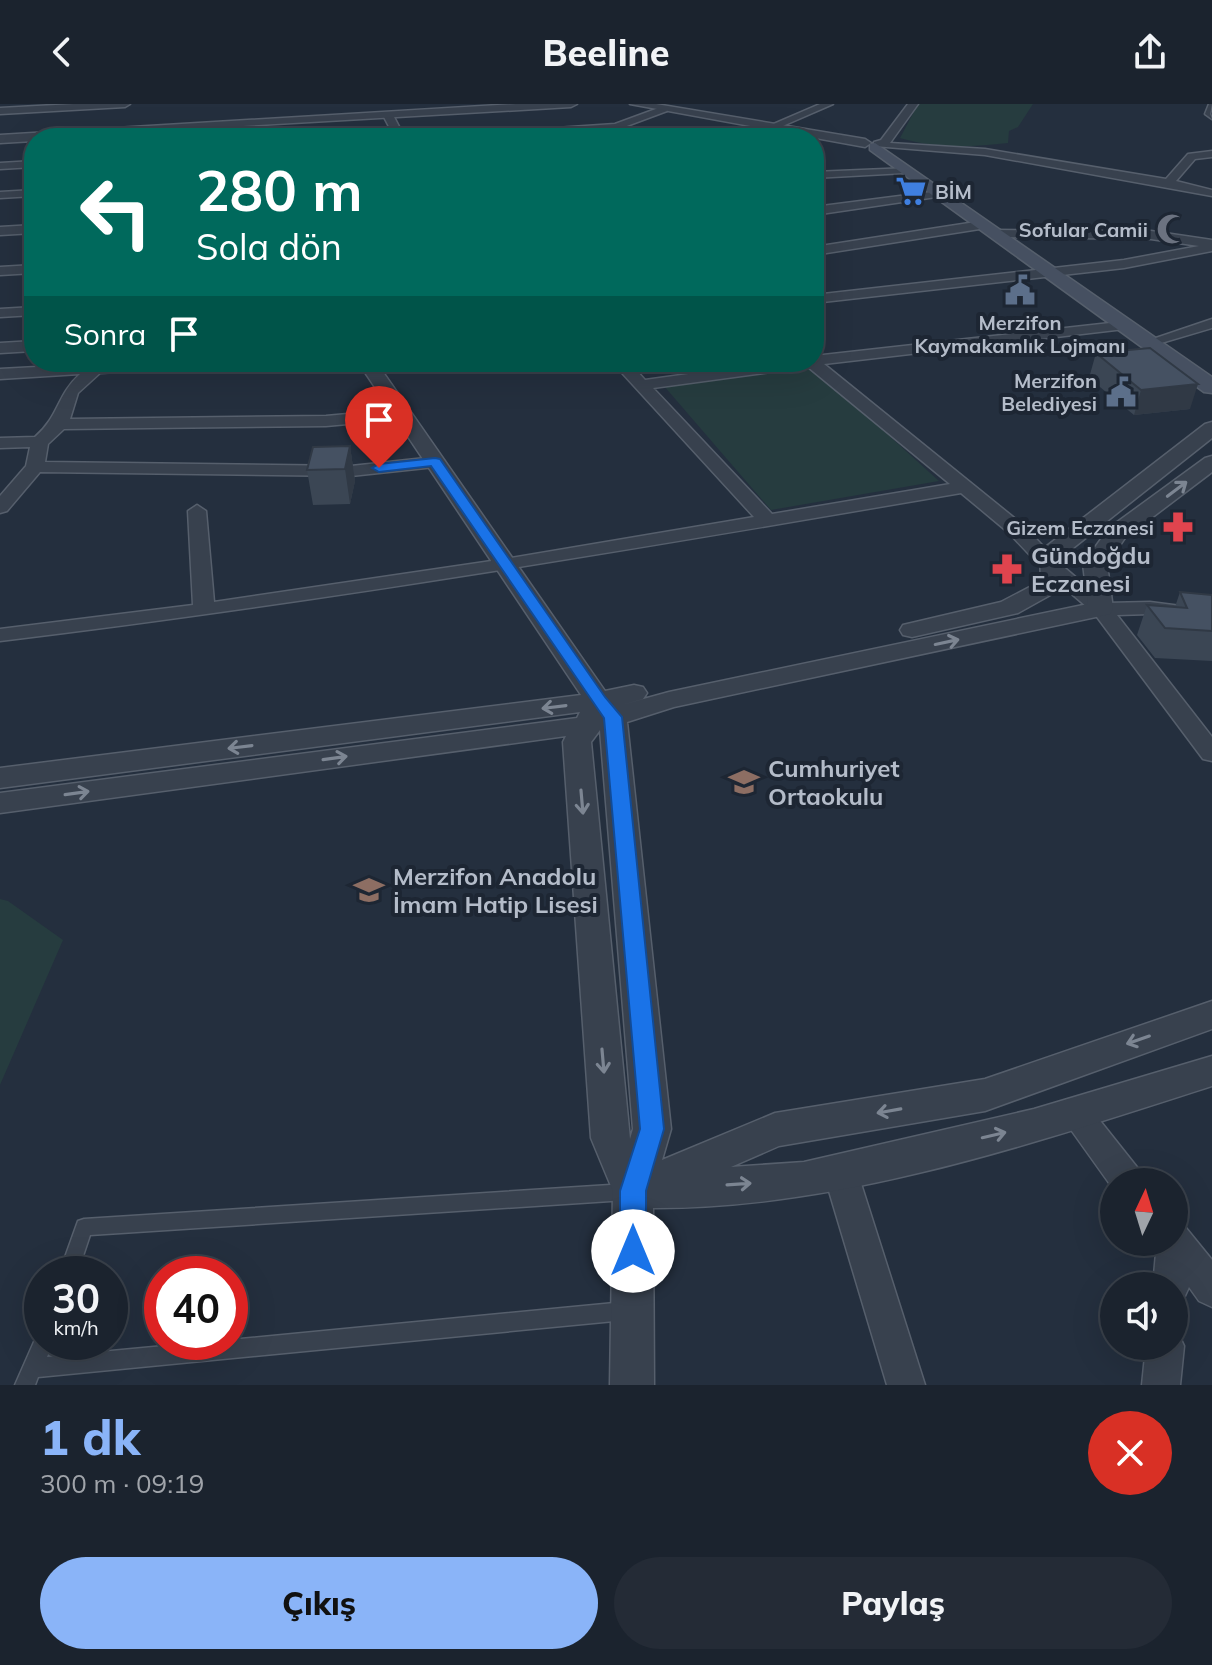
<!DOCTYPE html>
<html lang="tr">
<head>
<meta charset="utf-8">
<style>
  :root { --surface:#1b232e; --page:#242b36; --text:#f1f3f6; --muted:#a0a4aa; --line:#39404a; --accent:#8ab4f8 }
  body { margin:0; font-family:Mulish,sans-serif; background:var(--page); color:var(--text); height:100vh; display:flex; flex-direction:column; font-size:30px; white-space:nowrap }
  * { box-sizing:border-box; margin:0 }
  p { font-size:26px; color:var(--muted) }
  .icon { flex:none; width:44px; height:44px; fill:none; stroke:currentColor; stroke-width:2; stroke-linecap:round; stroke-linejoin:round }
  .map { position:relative; height:1281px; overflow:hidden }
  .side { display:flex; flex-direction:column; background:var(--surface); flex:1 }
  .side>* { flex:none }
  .top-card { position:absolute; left:24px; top:24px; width:800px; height:244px; border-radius:32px; box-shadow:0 8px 32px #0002,0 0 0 2px var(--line); background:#00695c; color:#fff; overflow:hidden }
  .needle { width:52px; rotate:4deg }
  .controls { position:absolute; left:1100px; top:1064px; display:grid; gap:16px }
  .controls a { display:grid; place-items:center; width:88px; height:88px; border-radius:50%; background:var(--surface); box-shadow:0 8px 32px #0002,0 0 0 2px var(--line); font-size:40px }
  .speed { position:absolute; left:24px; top:1152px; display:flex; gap:16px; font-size:40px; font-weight:700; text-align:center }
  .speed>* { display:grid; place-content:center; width:104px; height:104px; border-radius:50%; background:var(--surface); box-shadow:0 8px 32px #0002,0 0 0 2px var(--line); line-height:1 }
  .speed small { font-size:20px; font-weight:400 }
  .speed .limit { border:12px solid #d22; background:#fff; color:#111 }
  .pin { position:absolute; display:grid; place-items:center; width:68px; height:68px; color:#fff; margin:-82px -34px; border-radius:50% 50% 50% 0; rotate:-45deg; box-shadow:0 0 8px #0007 }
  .pin .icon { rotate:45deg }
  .me { position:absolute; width:88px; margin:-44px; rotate:0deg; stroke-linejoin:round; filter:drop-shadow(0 0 6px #0008) }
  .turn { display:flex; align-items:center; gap:28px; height:168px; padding:0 40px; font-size:36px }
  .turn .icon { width:104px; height:104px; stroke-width:2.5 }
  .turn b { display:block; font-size:56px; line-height:68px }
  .then { display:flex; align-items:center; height:76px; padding:0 40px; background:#0003; gap:16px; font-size:30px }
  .round { display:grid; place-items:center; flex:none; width:84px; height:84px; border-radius:42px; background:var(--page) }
  .head { display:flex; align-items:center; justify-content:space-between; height:136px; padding:0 40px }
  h1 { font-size:48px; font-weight:800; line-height:60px; color:var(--accent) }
  .action { display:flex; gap:16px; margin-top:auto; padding:16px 40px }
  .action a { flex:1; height:92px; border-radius:48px; background:var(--accent); color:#111; font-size:32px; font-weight:800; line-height:92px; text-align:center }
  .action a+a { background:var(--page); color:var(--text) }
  header { display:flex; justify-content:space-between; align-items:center; height:104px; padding:0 40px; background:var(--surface); font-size:36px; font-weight:800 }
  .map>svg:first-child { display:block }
  .green { fill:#263c3f }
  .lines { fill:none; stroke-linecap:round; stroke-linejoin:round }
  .service-casing { stroke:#565f6c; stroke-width:3 }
  .minor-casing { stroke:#565f6c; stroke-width:3 }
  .tertiary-casing { stroke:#565f6c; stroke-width:3 }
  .secondary-casing { stroke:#565f6c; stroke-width:3 }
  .service { fill:#38414e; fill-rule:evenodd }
  .minor { fill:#38414e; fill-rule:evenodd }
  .tertiary { fill:#38414e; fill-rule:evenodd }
  .secondary { fill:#465061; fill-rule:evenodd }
  .wall { fill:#3b4654 }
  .shaded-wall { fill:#303945 }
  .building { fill:#455162; stroke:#303945; stroke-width:2 }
  .oneway { stroke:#7c8592 }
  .route { fill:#1a73e8; stroke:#114b97; stroke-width:2 }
  .labels { text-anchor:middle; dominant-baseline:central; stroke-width:8; stroke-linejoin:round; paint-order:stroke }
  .far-poi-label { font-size:20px; font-weight:bold; fill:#b4bcc9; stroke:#1d2633; text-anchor:end }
  .poi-label { font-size:24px; font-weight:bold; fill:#b4bcc9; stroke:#1d2633; text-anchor:start }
</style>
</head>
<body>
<header><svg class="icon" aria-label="back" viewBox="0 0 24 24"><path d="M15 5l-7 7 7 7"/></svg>Beeline<svg class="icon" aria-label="share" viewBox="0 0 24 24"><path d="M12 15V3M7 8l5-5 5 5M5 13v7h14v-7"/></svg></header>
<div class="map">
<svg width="1212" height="1281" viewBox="0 0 1212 1281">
  <rect width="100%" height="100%" fill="#242f3e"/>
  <path class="green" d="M918 0H1033L1018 23 1009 27 1008 39C971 43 936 45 900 34Z
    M811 261 939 377 771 406 664 282Z
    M0 795 8 797 63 836 0 981Z"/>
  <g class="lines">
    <g class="service-casing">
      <path id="service" d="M1209 0H1212L1210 10 1212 15 1205 10Z
        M626 1080 632 1082 635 1088 632 1094 626 1096 90 1131 77 1170H59L78 1117 84 1115Z
        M625 1198 632 1201 634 1207 632 1213 625 1216 38 1273 35 1281H15L37 1231 42 1229V1238H53L47 1253 207 1238H230V1236Z"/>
    </g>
    <g class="minor-casing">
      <path id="minor" d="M74 0H130L125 3 0 10V4Z
        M820 0H833L755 34H741Z
        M908 0H918L890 39 985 45 1166 75 1188 50 1212 47V53L1195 55 1176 77 1212 86V92L985 51 874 42V38L881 36Z
        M664 2 667 7 616 26 499 34H449L454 31 615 20Z
        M389 10 394 13 405 34H395L384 13Z
        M34 57V63L0 65V59Z
        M909 64 911 66 905 69 814 74V68Z
        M34 86V92L0 94V88Z
        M939 87 943 88V92L814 111V103Z
        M982 117 988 121 986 124 814 151V143Z
        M34 121V129L0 131V123Z
        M995 126 1151 127 1212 136V147L1124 164 814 199V191L1124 156 1199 142 1151 135 991 133V127Z
        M34 161V169L0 171V163Z
        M34 203V211L0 213V205Z
        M1212 215V224L1151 242 1144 238Z
        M1128 217 1135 221 1133 224 824 260 1023 421 1059 459 1106 499 1150 498 1212 506V518L1150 510 1117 511 1212 633V657L1203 655 1094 509 1045 467 1009 429 961 389C641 444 322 498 0 537V525L193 501 188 407 197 401 206 407 214 498 505 455 754 413 612 258H629L645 276 775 258H814V252ZM808 263 950 380 772 410 653 284Z
        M34 237V247L0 249V239Z
        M129 258H218L210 263 100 269 78 289 70 315 326 312 402 305 410 310 402 315 326 322 64 325 48 340 45 358 351 362 435 353 444 358 435 363 351 372 40 368 7 407 0 409V392L26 362 30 343 0 344V334L35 333C60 311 56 292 80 270L0 275V265Z
        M1075 995 1086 999 1140 1067 1145 1078H1114V1086L1059 1009 1064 999Z
        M840 1052 852 1056 857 1067 925 1281H887L823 1067 828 1056Z
        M1174 1119 1186 1124 1212 1156V1203L1199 1197 1189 1183 1184 1194 1174 1198V1182H1153L1157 1138H1174Z
        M1174 1227 1178 1229 1184 1242 1180 1281H1142L1146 1242H1174Z"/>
    </g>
    <g class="tertiary-casing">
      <path id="tertiary" d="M516 0H577L571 3 34 34V37L0 39V31Z
        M630 0H656L865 35 871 39 865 43Z
        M358 258H376L605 587 634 581 643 583 647 589 643 595 618 602 669 588 1088 500 1083 460 1109 424 1205 354 1212 352V368L1125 434 1107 460 1113 505 1110 510 674 603 627 618 671 1025 662 1056 775 1009 985 975 1212 897V925L985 1007 779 1042 731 1063 804 1058 1034 1005 1212 952V982C1034 1039 841 1105 653 1104L654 1281H610L613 1087 591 1034 563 638 566 632 0 709V689L577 614 580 608 0 684V664L581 591ZM600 626 633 1025 630 1035 591 638Z
        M1212 318V334L1063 452 1065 480 1061 485 1018 509 912 533 903 531 900 526 903 521 1001 498 1041 477 1040 450 1043 445 1205 320Z"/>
    </g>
    <g class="secondary-casing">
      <path id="secondary" d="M875 39 1212 273V289L1204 288 870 46V40Z"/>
    </g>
    <use href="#service" class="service"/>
    <use href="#minor" class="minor"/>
    <use href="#tertiary" class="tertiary"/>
    <use href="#secondary" class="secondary"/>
  </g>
  <path class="wall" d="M1096 249 1190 305 1134 311 1089 274Z
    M350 342 355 377 350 400 313 401 307 366Z
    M1180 488 1212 491V557L1155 554 1137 531 1147 501 1175 503Z"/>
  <path class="shaded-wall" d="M1198 280 1190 305 1134 311 1141 286Z
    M350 342 355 377 350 400 345 365Z"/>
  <path class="building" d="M1150 244 1198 280 1141 286 1096 249Z
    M350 342 345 365 307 366 313 343Z
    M1180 488 1212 491V527L1165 524 1147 501 1187 504Z"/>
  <defs><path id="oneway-shaft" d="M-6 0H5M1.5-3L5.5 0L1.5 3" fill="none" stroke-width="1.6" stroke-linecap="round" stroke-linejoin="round" transform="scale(2)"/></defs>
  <g class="oneway">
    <use href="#oneway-shaft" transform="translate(1177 385) rotate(-37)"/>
    <use href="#oneway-shaft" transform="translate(947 538) rotate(-12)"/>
    <use href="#oneway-shaft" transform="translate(554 603) rotate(173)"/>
    <use href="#oneway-shaft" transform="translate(240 643) rotate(173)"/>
    <use href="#oneway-shaft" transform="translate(335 654) rotate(-8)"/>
    <use href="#oneway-shaft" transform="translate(77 689) rotate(-8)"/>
    <use href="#oneway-shaft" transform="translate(582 698) rotate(85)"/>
    <use href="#oneway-shaft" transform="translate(1138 936) rotate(161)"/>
    <use href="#oneway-shaft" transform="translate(603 957) rotate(85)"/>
    <use href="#oneway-shaft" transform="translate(889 1007) rotate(170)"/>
    <use href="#oneway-shaft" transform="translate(994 1031) rotate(-13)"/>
    <use href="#oneway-shaft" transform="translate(739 1080) rotate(-4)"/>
  </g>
  <path class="route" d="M435 354 440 355 605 593 622 613 664 1025 646 1087V1147L642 1156 633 1159 624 1156 620 1147V1087L640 1025 604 614 431 362 379 368 372 364 379 360Z"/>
  <defs>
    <g id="supermarket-bare" transform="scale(2.4)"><path d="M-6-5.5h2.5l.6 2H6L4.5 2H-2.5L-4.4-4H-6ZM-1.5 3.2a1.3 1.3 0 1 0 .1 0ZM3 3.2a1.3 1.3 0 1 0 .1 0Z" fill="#3f7fe0" stroke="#1d2633" stroke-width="2.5" paint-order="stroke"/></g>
    <g id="mosque-bare" transform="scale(2.4)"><path d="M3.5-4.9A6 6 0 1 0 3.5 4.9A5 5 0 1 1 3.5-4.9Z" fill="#6b7280" stroke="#1d2633" stroke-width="2.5" paint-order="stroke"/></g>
    <g id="civic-bare" transform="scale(2.4)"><path d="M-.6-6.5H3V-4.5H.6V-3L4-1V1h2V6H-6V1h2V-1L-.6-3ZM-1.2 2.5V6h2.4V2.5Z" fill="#5c6f8a" stroke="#1d2633" stroke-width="2.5" paint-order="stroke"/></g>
    <g id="pharmacy-bare" transform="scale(2.4)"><path d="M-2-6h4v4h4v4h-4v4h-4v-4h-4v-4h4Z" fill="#e0444e" stroke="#1d2633" stroke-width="2.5" paint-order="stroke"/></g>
    <g id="school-bare" transform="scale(2.4)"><path d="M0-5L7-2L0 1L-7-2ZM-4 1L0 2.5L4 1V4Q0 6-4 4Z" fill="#8d6e63" stroke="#1d2633" stroke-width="2.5" paint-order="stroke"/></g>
  </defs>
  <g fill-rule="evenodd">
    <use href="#supermarket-bare" x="911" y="87"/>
    <use href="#mosque-bare" x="1172" y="125"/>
    <use href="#civic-bare" x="1020" y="186"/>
    <use href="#civic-bare" x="1121" y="288"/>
    <use href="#pharmacy-bare" x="1178" y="423"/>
    <use href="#pharmacy-bare" x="1007" y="465"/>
    <use href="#school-bare" x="744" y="678"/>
    <use href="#school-bare" x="369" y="786"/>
  </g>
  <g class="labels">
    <g class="far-poi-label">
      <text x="935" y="87" text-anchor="start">BİM</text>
      <text x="1148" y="125">Sofular Camii</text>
      <text x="1020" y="218" text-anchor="middle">Merzifon<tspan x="1020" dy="23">Kaymakamlık Lojmanı</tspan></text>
      <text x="1097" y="276">Merzifon<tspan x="1097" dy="23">Belediyesi</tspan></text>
      <text x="1154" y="423">Gizem Eczanesi</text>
    </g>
    <g class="poi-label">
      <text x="1031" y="451">Gündoğdu<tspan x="1031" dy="28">Eczanesi</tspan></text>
      <text x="768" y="664">Cumhuriyet<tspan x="768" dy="28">Ortaokulu</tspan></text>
      <text x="393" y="772">Merzifon Anadolu<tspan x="393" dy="28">İmam Hatip Lisesi</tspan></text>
    </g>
  </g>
</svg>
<div class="controls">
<a><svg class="needle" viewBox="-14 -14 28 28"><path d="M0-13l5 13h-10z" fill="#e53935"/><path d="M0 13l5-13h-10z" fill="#a0a4aa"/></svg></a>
<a><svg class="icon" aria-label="sound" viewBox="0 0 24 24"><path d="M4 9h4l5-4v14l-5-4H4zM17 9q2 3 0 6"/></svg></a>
</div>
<div class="speed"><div>30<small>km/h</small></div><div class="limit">40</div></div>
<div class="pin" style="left:379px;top:364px;background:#d93025"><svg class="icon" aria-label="arrive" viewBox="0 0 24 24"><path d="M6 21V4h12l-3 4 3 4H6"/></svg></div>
<svg class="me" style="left:633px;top:1147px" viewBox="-20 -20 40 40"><circle r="19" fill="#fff"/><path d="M0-13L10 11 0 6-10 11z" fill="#1a73e8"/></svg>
<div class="top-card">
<div class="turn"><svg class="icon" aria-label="left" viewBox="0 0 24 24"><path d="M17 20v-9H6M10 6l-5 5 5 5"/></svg><div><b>280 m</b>Sola dön</div></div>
<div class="then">Sonra<svg class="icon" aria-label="arrive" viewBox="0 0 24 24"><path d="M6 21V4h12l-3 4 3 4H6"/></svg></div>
</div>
</div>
<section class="side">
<div class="head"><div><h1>1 dk</h1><p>300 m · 09:19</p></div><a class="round" style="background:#d93025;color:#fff"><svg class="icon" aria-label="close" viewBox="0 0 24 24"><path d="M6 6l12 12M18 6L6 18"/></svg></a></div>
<div class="action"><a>Çıkış</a><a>Paylaş</a></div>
</section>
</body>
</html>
